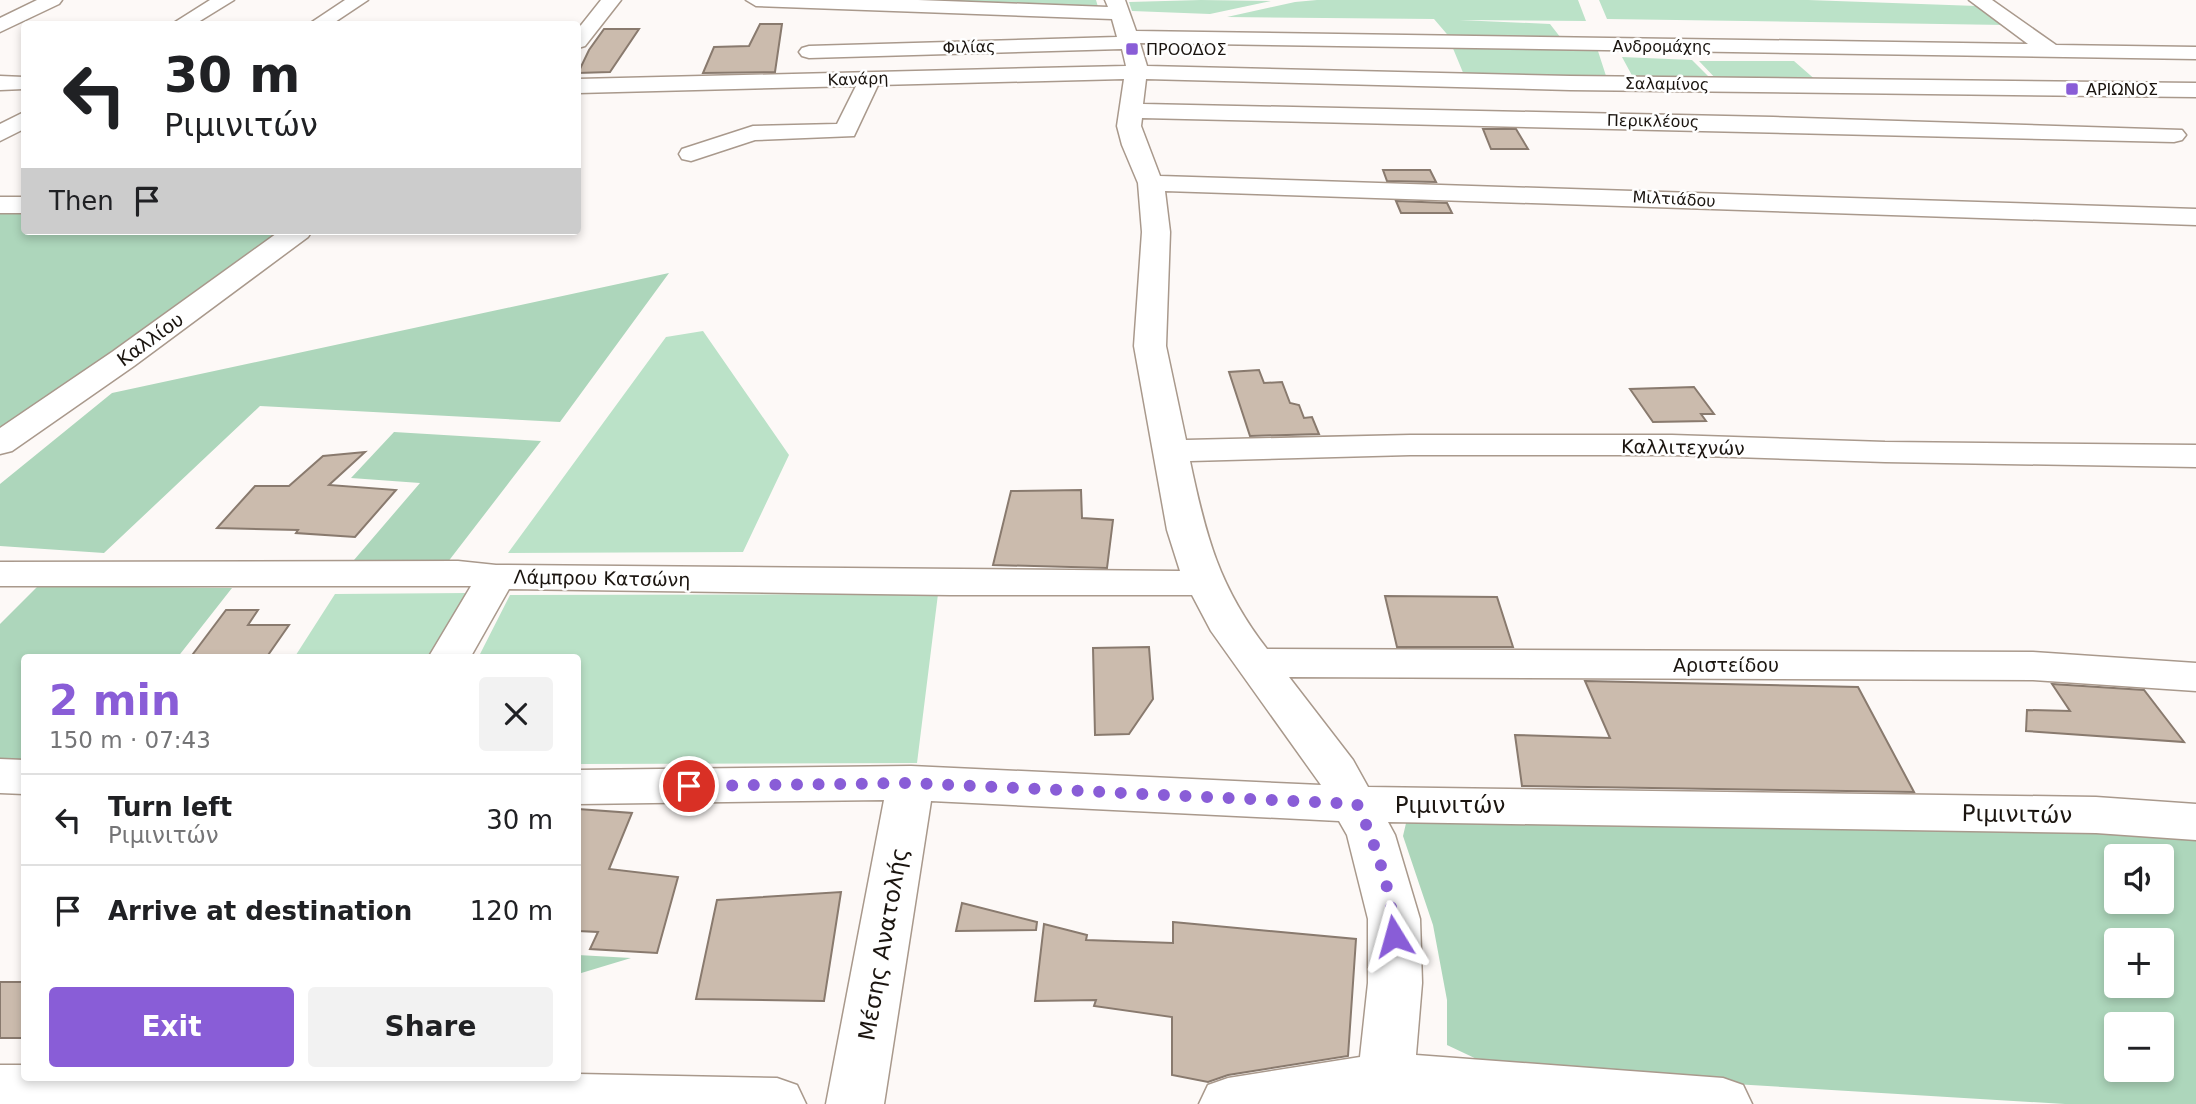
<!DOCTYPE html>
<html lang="en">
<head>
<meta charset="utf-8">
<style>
  :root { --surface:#fff; --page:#f2f2f2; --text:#202124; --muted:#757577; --line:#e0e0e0; --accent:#895dd7 }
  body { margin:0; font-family:"DejaVu Sans",sans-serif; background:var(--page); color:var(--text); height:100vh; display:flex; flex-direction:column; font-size:26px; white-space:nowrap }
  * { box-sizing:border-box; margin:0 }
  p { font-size:23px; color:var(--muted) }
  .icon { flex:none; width:38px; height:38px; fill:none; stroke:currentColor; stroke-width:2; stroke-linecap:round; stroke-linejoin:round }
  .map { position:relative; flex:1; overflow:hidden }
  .drawer { position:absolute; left:21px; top:654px; width:560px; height:427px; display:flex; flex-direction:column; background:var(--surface); border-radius:7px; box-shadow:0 4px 10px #0003 }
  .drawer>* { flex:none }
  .banner { position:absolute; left:21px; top:21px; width:560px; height:214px; border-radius:7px; box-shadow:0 4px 10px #0003; background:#fff; color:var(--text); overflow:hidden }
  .controls { position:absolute; left:2104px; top:844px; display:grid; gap:14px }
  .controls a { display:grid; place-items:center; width:70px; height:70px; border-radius:7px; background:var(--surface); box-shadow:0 4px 10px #0003; font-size:35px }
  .pin { position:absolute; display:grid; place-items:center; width:60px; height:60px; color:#fff; margin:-30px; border:4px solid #fff; border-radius:50%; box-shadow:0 2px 7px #0007 }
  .me { position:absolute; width:77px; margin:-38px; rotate:352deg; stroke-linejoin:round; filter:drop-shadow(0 0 5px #0008) }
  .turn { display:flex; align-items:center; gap:24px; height:147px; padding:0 28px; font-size:32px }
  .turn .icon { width:91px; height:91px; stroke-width:2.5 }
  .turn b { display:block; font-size:49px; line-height:60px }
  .then { display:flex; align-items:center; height:66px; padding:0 28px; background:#0003; gap:14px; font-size:26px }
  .round { display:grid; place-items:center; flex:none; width:74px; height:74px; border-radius:7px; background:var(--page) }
  .overview { display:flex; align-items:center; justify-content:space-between; height:119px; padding:0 28px }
  h1 { font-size:42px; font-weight:700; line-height:52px; color:var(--accent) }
  .action { display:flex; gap:14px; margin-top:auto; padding:14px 28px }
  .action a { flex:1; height:80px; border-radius:7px; background:var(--accent); color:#fff; font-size:28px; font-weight:700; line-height:80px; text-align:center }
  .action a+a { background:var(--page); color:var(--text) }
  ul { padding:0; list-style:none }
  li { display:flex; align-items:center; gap:21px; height:91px; padding:0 28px; border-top:2px solid var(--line) }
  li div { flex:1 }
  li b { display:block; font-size:26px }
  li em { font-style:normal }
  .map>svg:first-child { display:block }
  .green { fill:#bbe2c8 }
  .forest { fill:#add6bb; fill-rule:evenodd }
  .building { fill:#cbbbad; stroke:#897a6e; stroke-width:2 }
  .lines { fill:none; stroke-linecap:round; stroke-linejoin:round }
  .minor-casing { stroke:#a9998c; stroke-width:3 }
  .minor { fill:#fff; fill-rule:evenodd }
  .route { stroke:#895dd7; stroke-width:12; stroke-dasharray:0 21.6 }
  .poi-dot { fill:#895dd7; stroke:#fff; stroke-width:2.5 }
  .labels { text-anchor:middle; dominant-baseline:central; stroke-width:5; stroke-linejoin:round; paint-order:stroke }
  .far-street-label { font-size:16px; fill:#1b1510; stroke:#fff }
  .far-poi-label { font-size:16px; fill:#1b1510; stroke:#fff; text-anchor:start }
  .street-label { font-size:19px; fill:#1b1510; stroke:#fff }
  .near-street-label { font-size:23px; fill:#1b1510; stroke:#fff }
</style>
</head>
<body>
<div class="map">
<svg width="2196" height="1104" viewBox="0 0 2196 1104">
  <rect width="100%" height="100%" fill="#fdf9f7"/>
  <path class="green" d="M886 0H1096L1098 7Z
    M1201 0 1271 1 1210 14 1132 11 1129 2Z
    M1317 0H1578L1586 21 1459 20 1550 24 1564 42 1452 40 1434 19 1227 17 1295 2Z
    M1599 0H1808L1977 6 2006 25 1607 19Z
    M1452 46 1597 48 1607 79 1464 75Z
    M1622 57 1692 60 1714 82 1635 81Z
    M1699 61H1794L1818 82 1718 81Z
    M703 331 789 455 743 552 508 553 666 337Z
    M467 593 429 658H294L335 594Z
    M938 594 917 763 578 764V658H478L510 595Z"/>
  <path class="forest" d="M0 208 24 209V231H291L0 438Z
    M669 273 560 422 260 406 104 553 0 546V484L112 393Z
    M394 432 541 441 444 567 354 560 420 483 351 478Z
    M38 586 232 588 177 658H24V765L0 764V624Z
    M1407 819 2196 835V1104H2065L1500 1070 1447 1045V1000L1433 925 1403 836ZM2116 856H2161V901H2116ZM2116 940H2161V985H2116ZM2116 1024H2161V1069H2116Z
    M578 955 631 958 578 974Z"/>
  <path class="building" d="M760 24H782L775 72 703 73 714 47 749 46Z
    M604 29H639L610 72 578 73 589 50Z
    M1483 129H1516L1528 149H1491Z
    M1383 170H1430L1436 182 1387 181Z
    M1396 201 1447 203 1452 213H1401Z
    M1259 370 1264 383 1282 382 1290 403 1299 405 1304 418 1312 417 1319 434 1250 436 1229 372Z
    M1694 387 1714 414H1701L1706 421 1653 422 1630 389Z
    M365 452 329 485 396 490 355 537 296 533 298 530 217 528 255 486H289L323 456Z
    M1081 490 1082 518 1113 520 1107 568 993 565 1011 491Z
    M1385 596 1497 597 1513 647H1397Z
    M226 610H258L248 625H289L266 658H190Z
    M1149 647 1153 699 1129 734 1095 735 1093 648Z
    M1585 681 1858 687 1914 792 1522 786 1515 735 1610 738Z
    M2052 684 2144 690 2184 742 2026 731 2027 710 2070 711Z
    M578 809 632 813 609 869 678 877 657 953 590 949 598 932 578 931Z
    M841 892 824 1001 696 999 717 900Z
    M962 903 1037 922 1036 930 956 931Z
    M1173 922 1356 939 1348 1056 1228 1075 1208 1082 1172 1075V1017L1094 1006 1096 1000 1035 1001 1044 924 1087 935 1086 940 1173 943Z
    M0 982H24V1038H0Z"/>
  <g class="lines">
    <g class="minor-casing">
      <path id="minor" d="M37 0H62L59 4 0 32V18Z
        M210 0H234L195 24H172Z
        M345 0H368L332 24H309Z
        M601 0H621L585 46 578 48V29Z
        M746 0H918L1108 7 1105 0H1125L1136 31 2028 44 1969 0H1992L2056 45 2196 47V59L1140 43 1147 66 1570 76 2196 83V97L1570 90 1146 79 1143 104 1773 117 2182 130 2186 135 2182 140 2174 142 1142 118 1141 126 1160 176 2196 209V225L1165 191 1170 232 1166 346 1186 440 1410 435H1672L1885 442 2196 445V467L1885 462 1672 455H1410L1190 461C1206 537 1219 587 1267 649L2033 652 2196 663V691L2033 680 1289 677 1353 760 1368 787 2096 797 2196 804V840L2096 833 1388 822 1395 835 1420 919 1422 983 1416 1055 1723 1078 1743 1085 1752 1104H1199L1208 1085 1228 1078 1360 1057 1368 983V919L1347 835 1339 821 931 801 884 1104H826L884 800 578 804V770L911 766 1321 785 1211 631 1192 595H950L509 589 470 658H428L471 586H0V562L458 561 496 565 1180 571 1167 530 1134 346 1142 232 1138 183 1122 145 1117 126 1124 79 878 85 854 136 755 140 691 161 682 159 679 154 682 149 753 126 837 124 856 86 578 93V79L1126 66 1122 49 809 58 802 56 799 52 802 48 809 46 1117 37 1112 19 756 6Z
        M0 76 24 77V89L0 90Z
        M24 112V129L0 141V124Z
        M0 197H24V213H0Z
        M280 231H312L308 237 134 366 12 451 0 454V428L112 352Z
        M0 759 24 760V794L0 793Z
        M0 1065H24V1078H578V1074L777 1078 797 1085 806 1104H0Z"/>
    </g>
    <use href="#minor" class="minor"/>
  </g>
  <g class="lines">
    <path class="route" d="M689 786 911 783 1357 804C1376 846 1392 890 1394 936"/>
  </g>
  <g class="poi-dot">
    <rect x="1125" y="42" width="14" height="14" rx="3.5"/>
    <rect x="2065" y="82" width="14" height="14" rx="3.5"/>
  </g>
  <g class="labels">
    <g class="far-street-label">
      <text x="1662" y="46">Ανδρομάχης</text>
      <text transform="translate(969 47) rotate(-2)">Φιλίας</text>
      <text transform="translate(858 79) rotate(-2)">Κανάρη</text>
      <text transform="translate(1667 84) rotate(1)">Σαλαμίνος</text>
      <text transform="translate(1653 121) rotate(1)">Περικλέους</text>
      <text transform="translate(1674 199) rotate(3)">Μιλτιάδου</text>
    </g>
    <g class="far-poi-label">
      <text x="1146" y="49">ΠΡΟΟΔΟΣ</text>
      <text x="2086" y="89">ΑΡΙΩΝΟΣ</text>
    </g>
    <g class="street-label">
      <text transform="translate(150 339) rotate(-36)">Καλλίου</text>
      <text transform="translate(1683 447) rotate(1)">Καλλιτεχνών</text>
      <text transform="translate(602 578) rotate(1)">Λάμπρου Κατσώνη</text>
      <text x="1726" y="665">Αριστείδου</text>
    </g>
    <g class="near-street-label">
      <text x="1450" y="805">Ριμινιτών</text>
      <text transform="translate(2017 814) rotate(1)">Ριμινιτών</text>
      <text transform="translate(883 944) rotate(-80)">Μέσης Ανατολής</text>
    </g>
  </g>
</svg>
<div class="controls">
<a><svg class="icon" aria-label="sound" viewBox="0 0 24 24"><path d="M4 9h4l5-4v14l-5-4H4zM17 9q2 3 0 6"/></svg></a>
<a>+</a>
<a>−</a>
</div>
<div class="pin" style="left:689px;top:786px;background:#d93025"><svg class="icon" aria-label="arrive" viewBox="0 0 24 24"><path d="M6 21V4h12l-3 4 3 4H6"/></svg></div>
<svg class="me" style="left:1394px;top:936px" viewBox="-20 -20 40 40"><path d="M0-17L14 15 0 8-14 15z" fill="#895dd7" stroke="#fff" stroke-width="4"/></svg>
<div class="banner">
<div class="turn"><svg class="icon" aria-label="left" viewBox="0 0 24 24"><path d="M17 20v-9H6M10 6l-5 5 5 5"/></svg><div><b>30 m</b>Ριμινιτών</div></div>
<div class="then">Then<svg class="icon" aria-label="arrive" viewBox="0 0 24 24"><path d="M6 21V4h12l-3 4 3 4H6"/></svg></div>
</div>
<section class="drawer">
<div class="overview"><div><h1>2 min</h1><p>150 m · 07:43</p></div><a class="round"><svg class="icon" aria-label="close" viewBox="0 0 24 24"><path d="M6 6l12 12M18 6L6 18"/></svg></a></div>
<ul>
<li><svg class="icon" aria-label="left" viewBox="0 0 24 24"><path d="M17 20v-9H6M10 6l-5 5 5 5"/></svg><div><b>Turn left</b><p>Ριμινιτών</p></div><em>30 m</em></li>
<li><svg class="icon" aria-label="arrive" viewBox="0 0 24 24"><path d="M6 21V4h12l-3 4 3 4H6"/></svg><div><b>Arrive at destination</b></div><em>120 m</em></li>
</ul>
<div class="action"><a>Exit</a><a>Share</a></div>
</section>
</div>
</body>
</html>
